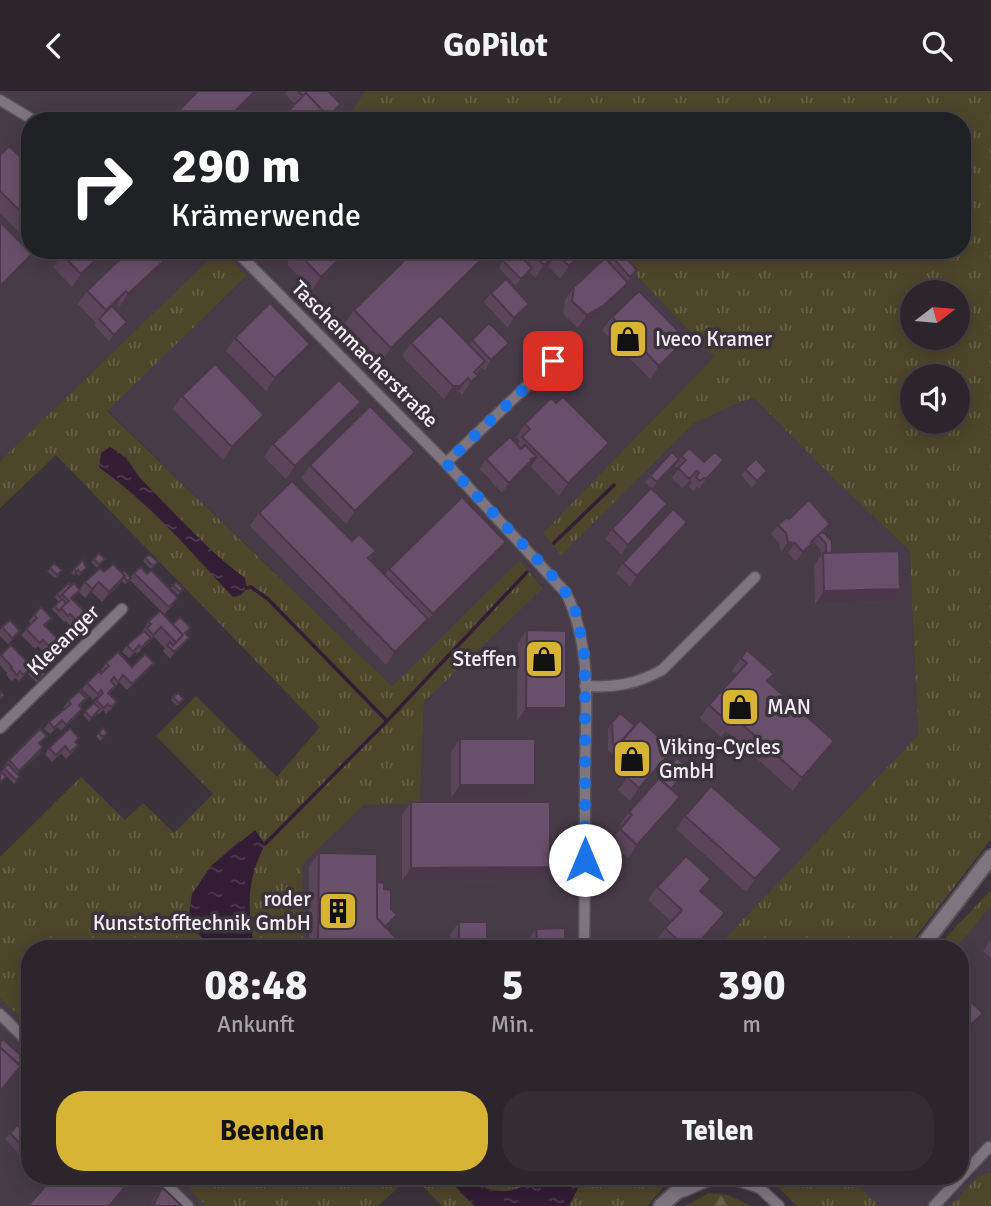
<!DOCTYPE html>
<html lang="de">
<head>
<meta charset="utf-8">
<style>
  :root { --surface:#2c262c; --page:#342e34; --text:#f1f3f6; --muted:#a6a5a9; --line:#484348; --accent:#d8b434 }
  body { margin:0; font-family:Signika,sans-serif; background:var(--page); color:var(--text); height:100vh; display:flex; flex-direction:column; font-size:26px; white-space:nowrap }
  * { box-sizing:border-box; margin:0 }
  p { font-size:23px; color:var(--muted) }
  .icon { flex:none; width:38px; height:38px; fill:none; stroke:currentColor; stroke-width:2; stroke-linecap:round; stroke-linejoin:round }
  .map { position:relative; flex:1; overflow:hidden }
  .sheet { position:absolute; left:21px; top:849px; width:948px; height:245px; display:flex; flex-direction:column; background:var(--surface); border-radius:28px; box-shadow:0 4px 18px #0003,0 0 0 2px var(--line) }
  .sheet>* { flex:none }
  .guide { position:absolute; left:21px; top:21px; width:950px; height:147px; border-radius:28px; box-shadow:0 4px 18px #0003,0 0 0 2px var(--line); background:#202124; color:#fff; overflow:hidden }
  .needle { width:46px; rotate:74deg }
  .controls { position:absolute; left:900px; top:189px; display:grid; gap:14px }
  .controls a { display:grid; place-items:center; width:70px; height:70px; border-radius:50%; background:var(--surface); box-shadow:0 4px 18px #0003,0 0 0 2px var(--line); font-size:35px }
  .pin { position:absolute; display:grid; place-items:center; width:60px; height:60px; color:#fff; margin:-30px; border-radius:14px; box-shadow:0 4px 10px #0006 }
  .me { position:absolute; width:77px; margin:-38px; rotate:0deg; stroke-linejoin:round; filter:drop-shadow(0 0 5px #0008) }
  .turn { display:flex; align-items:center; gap:24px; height:147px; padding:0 35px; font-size:32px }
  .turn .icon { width:91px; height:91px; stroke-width:2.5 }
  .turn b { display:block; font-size:49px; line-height:60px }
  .eta { display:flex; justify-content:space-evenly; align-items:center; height:119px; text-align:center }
  .eta b { font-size:42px; font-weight:700; line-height:49px }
  .cta { display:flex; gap:14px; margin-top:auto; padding:14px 35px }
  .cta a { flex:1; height:80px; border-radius:28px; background:var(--accent); color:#111; font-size:28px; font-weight:700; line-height:80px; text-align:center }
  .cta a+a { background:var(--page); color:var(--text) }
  header { display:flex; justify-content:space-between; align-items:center; height:91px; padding:0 35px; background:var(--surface); font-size:32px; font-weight:700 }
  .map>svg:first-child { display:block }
  .built { fill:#483b48 }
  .grass { fill:url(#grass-tufts); fill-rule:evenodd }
  .forest { fill:url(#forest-firs) }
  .water { fill:url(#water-ripples) }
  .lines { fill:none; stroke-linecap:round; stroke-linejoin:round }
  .stream { stroke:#321d34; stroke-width:3.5 }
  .street-casing { stroke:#585258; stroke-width:13 }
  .secondary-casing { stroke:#585258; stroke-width:18 }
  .street { stroke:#7e757e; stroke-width:10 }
  .secondary { stroke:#7e757e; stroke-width:14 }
  .wall { fill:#5a455b }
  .shaded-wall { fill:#4a384a }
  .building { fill:#69506a; stroke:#4a384a; stroke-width:2 }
  .route { stroke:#1a73e8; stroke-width:12; stroke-dasharray:0 21.6 }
  .labels { text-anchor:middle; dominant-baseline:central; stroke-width:7; stroke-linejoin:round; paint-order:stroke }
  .poi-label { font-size:21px; fill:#f3eef3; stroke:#3b333b; text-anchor:start }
  .street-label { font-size:21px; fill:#f3eef3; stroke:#3b333b }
</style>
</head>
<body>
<header><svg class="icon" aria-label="back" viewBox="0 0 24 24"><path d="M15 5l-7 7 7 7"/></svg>GoPilot<svg class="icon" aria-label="search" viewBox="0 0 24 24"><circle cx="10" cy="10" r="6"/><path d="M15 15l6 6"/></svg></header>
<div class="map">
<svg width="991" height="1115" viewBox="0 0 991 1115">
  <defs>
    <pattern id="grass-tufts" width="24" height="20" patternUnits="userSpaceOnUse" patternTransform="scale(1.75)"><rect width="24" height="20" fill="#4e462b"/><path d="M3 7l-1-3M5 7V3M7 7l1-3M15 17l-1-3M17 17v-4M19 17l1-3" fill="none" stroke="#68614a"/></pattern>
    <pattern id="forest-firs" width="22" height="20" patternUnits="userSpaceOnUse" patternTransform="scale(1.75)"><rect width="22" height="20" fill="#4e462b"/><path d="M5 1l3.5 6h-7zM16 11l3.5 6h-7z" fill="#68614a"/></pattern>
    <pattern id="water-ripples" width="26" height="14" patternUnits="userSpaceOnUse" patternTransform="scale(1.75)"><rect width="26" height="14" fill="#321d34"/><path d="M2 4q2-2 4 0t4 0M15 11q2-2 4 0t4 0" fill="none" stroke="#503e52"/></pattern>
  </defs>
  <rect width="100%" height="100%" fill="#3b333b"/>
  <path class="built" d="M0 0H365L345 30H30V159H219L0 370Z
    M222 159H259L267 167 276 159H612L714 266 543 442 561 463 694 332 753 306 838 392 910 460 918 644 716 857H303L301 773 364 714 420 713 424 611 543 496 519 469 392 595 107 319 247 186Z
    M991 815V1082L988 1081 978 1085 950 1115H880L847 1085H961V858L956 857Z
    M0 907 30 936V1085H176L206 1115H0Z"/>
  <path class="grass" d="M365 0H991V748L907 857H716L918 644 910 460 838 392 753 306 694 332 561 464 543 442 714 266 612 159H962V30H460L456 27 447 30H345ZM912 201H957V247H912ZM912 285H957V331H912Z
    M219 159H222L247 185 107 320 392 595 519 469 543 497 424 611 420 713 364 714 302 773 303 857H254C248 815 245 794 265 753L239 750 211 775 192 803 188 832 212 857 30 858V936L0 907V766L81 686 125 729 143 712 174 742 213 703 156 645 196 605 277 686 320 636 56 364 0 417V370ZM126 365 140 387 225 473 245 487 233 506C190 460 151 413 99 377Z
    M991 799V815L956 857H936Z
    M988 1081 991 1082V1115H950L978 1085Z
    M176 1085H411L378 1115H206Z
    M413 1085H536C515 1109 489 1100 464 1087L460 1102 475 1115H442Z
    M590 1085H673L647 1115H569L579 1095Z
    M767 1085H847L880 1115H797Z"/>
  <path class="forest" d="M709 1102 728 1104 751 1115H686Z"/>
  <path class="water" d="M110 356C132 368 128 375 143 390 175 423 208 460 245 487L247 497 241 504 233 506C190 460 151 413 99 376L101 362Z
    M255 739 265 753C245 793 248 815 254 857H212L188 832 192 803 211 775Z
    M536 1085H590L579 1095 569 1115H475L455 1095 458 1087C468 1087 475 1093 484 1097 503 1104 523 1100 536 1085Z"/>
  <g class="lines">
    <path class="stream" d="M554 452 614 394
      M247 497 251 496 268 508 387 630
      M265 753 387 630 527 481"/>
    <g class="street-casing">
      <path id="street" d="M0 9 35 30
        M235 159 446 372 566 502C594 559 585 625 585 686 585 743 585 800 584 858
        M446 372 553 270
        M585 595C614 597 637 593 662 579L755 486
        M0 637 122 518
        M0 923 30 953
        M158 1085 188 1115
        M747 1085 779 1115
        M675 1103C687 1101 696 1094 708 1090 725 1084 743 1091 759 1097
        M934 1115 989 1056 991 1058"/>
    </g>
    <g class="secondary-casing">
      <path id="secondary" d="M920 858 991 766
        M661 1115 694 1085"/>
    </g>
    <use href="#street" class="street"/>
    <use href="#secondary" class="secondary"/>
  </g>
  <path class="wall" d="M198 0H259L229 30H169L173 25Z
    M287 0H328L341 13 334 23 327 30H278L295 13 285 3Z
    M0 64 30 75V141L24 146 0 122Z
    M55 159H110L72 196 53 176 61 165Z
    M297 159H352L312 199 287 173Z
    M495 159 382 270 345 232 354 219Z
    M510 159H588L583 166 560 188 548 175 535 187 529 181 516 195 499 177 503 170 511 162Z
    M604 159H618L637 179 627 191 628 192 619 205 595 227 578 237 563 223 565 209 574 196 604 168 600 165Z
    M173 161 164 174 119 216 117 213 113 216 127 231 123 237 109 250 94 234 96 232 78 213 87 200Z
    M491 202 529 213 522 223 508 237 484 211Z
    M612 226 686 248 677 261 650 288 602 239Z
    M235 247 301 266 266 300 226 260Z
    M472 249 502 262 485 279 481 276 468 298 462 304 459 300 451 308H444L402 265 411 252 469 253Z
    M182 305 264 324 255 337 223 369 173 318Z
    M361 311 352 324 286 388 264 366 273 353Z
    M556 312 609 352 600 365 559 405 531 376 527 377 502 402 480 378 486 368 517 354 520 350 516 346 525 333Z
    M689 357 704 371 724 369 717 379 699 398 697 396 693 400 689 396 692 392 690 389 682 397 672 387 678 378 675 375 652 398 645 391 650 385 679 368Z
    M310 374H406L346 433 301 387Z
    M745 378 767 380 763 386 752 397 741 384Z
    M259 422 352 450 376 460 370 469 385 484 389 478 506 451 497 464 386 574 250 435Z
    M660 422 621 463 605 448 612 438Z
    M789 428 830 433 824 442 832 462 891 511 815 513 814 475 821 464V459L814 451 805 462 796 470 788 462 781 461 779 452 771 443 778 434Z
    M687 431 680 441 630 495 616 482 623 472Z
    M145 467 155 474 151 478 143 470Z
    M94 468H105L97 477 91 471Z
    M50 477 60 483 55 487 47 480Z
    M86 477 79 485 76 482 74 484 71 482 74 478Z
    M104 481 122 482 130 487 134 482 173 514 164 523 130 489 125 493 122 490 118 495 102 511 92 501 85 507 79 501 72 508 82 530 73 538 66 530 64 531 52 518 59 511 55 506 57 503 71 494 80 498 85 491Z
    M176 491 183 498 178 504 171 497Z
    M34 524 47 533 45 535 59 549 46 564 38 555 35 558 21 544 31 533 29 530Z
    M148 531 173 533 189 547 184 553 170 568 163 560 165 557 154 546 137 563 135 561 129 567 122 561 127 554 142 542V541Z
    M2 536 15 546 8 553 0 545V539Z
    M527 539 566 617 557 630H517L518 552Z
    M11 554 27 571 32 566 34 574 19 590 15 587 12 590 6 584 7 582 0 574V565Z
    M741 567 834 650 825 663 793 700 726 640 721 646 700 627 709 614 736 584 732 580Z
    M106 572 132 576 154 572 149 578 127 599 119 591 109 603 117 611 112 617 106 623 103 619 99 623 98 622 89 630 83 624 98 607 96 606 93 609 82 598 87 592 103 581 101 579Z
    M30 580 45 583 37 592 28 583Z
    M88 606 80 615 82 618 78 624 61 640 57 636 50 643 44 638 49 631 65 618 63 617 68 610Z
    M173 606 182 611 177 615 171 609Z
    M612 631 664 672 630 710 618 699 632 681 608 659V638Z
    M99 642 105 645 100 650 96 645Z
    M79 647 76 652 78 654 73 661 66 668 61 662 52 671 45 663 49 657Z
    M460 648 526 707H451V661Z
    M40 653 43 656 39 663 18 683 20 686 14 693 2 680 5 676 4 675 9 669Z
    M682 687 672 699 680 706 670 719 628 767 611 751 622 736 620 734 629 721Z
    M411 711 550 776 541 789 402 790V724Z
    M685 725 782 758 773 770 746 801 676 738Z
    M319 762 377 791 384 798 390 834 387 837 394 858H309V775Z
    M657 796 702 801 725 822 716 835 695 858H664L656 850 671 830 648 809Z
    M459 831 487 850H529V848L536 838 565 858H450V844Z
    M991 849V867L983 860Z
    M10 1042 30 1046V1082L21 1075 25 1069 5 1048Z
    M910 1085H922L916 1091Z
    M162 1096 182 1115H150L153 1109Z"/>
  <path class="shaded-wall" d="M255 0H259L229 30H225Z
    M341 13 334 23 327 30H324Z
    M106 159H110L72 196 81 183Z
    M348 159H352L312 199 321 186Z
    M491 159H495L382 270 391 257Z
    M585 159H588L583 166 560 188 569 175Z
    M173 161 164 174 119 216 128 203Z
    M32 163 23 176 0 199V195Z
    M557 163 548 175 535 187 544 174Z
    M532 177 528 183 516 195 521 188Z
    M628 192 619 205 595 227 578 237 587 224Z
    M126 200 117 213 100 229 106 219Z
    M529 213 522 223 508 237 514 227Z
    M127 231 123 237 109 250 114 244Z
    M686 248 677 261 650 288 659 275Z
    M509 252 502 262 485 279 491 269Z
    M310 253 301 266 266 300 275 287Z
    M478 285 468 298 462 304 471 291Z
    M468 287 459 300 451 308H444L453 295Z
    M361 311 352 324 286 388 295 375Z
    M264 324 255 337 223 369 232 356Z
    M609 352 600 365 559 405 568 392Z
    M415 361 406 374 346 433 355 420Z
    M537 366 531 376 527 377 502 402 509 392 531 368Z
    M679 368 675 375 652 398 657 391Z
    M724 369 717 379 699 398 706 388Z
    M767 380 763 386 752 397 757 390Z
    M667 413 660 422 621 463 628 454Z
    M687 431 680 441 630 495 637 485Z
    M830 433 823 442 818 444 805 462 796 470 811 451Z
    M506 451 497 464 386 574 395 561 428 528 429 529 433 523Z
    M788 451 795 452 788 462 781 461Z
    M125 485 118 495 102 511 109 501Z
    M99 491 92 501 85 507 92 498Z
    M900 498 891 511 815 513 824 500Z
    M161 536 154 546 147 554 153 544Z
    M189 547 184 553 170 568 174 561Z
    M154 572 149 578 127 599 132 593Z
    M526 617H566L557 630H517Z
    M82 618 78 624 61 640 66 634Z
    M834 650 825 663 793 700 802 687Z
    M43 656 39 663 15 686 19 680Z
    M673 659 664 672 630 710 639 697Z
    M460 694H535L526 707H451Z
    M680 706 670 719 628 767 637 754Z
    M782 758 773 770 746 801 755 788Z
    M550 776 541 789 402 790 411 777Z
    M725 822 716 835 695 858H693Z
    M983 922 973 935 961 947V944Z
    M21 975 14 985 0 1002V1000Z
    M131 1089 122 1102 111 1115H109Z"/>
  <path class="building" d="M198 0H255L225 30H178L173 25Z
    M298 0H328L341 13 326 28 328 25 306 2 303 5Z
    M306 2 328 25 323 30H278Z
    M9 55 30 75V130L0 100V64Z
    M0 131 32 163 0 195Z
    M66 159H106L81 183 62 163Z
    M129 159H171L173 161 128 203 126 200 106 219 87 200Z
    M297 159H348L321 186 296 160Z
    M415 159H491L391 257 354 219Z
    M514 159 532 177 521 188 503 170Z
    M530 159H585L569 175 557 163 544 174Z
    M606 159H618L637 179 630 186Z
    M605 167 628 192 604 214 587 224 572 210 574 196Z
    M506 188 529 213 514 227 491 202Z
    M639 200 686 248 659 275 612 226Z
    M270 212 310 253 275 287 235 247Z
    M112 215 127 231 114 244 99 228Z
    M440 224 485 270 474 281 478 285 471 291 468 287 460 295H453L411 252Z
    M489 232 509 252 491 269 472 249Z
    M215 273 264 324 232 356 182 305Z
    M339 289 361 311 295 375 273 353Z
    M563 306 609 352 568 392 522 346 530 338 525 333 551 307 556 312Z
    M370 315 415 361 355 420 310 374Z
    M510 346 521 358 525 354 537 366 531 368 532 369 509 392 486 368Z
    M689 357 704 371 715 361 724 369 706 388 704 387 700 390 696 386 699 382 697 380 689 388 678 377 686 369 681 365Z
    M672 361 679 368 657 391 650 385Z
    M756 368 767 380 757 390 745 378Z
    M292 390 352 450 359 443 376 460 368 467 428 528 395 561 259 422Z
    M651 397 667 413 628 454 612 438Z
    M462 406 506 451 433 523 389 478Z
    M809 409 830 433 811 451 812 452 803 461 795 452 788 451 786 442 778 434 787 426 789 428Z
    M673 418 687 431 637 485 623 472Z
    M823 441 832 450V462H826V453L818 444Z
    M899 460 900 498 824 500 823 462Z
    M99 462 105 468 99 474 94 468Z
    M149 463 158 471 153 475 145 467Z
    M83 469 86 477 81 482 78 479 76 481 74 478Z
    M54 472 62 479 57 484 50 477Z
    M113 473 125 485 109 501 99 491 92 498 85 491 100 477 104 481Z
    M141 476 147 483 151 479 178 507 169 516 134 482Z
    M125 480 131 487 127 490 122 482Z
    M176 491 183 498 180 501 173 494Z
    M69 492 71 494 60 506 57 503Z
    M74 492 80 499 71 507 87 523 78 531 70 523 68 525 61 517 69 510 62 503Z
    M62 508 66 512 59 520 55 515Z
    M41 516 52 527 44 534 59 549 51 557 43 549 40 552 26 538 37 527 34 524Z
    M160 520 183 544 176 551 161 536 153 544 147 537 151 533 148 531Z
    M180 526 191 537 185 542 189 547 174 561 167 554 170 551 173 555 183 544 173 533Z
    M10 529 20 540 12 547 2 536Z
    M527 539 566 540V617H526Z
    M144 540 151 547 141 557 139 554 133 561 127 554Z
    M11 554 32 576 23 584 20 580 17 584 11 577 12 576 1 564Z
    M747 559 774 583 767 590 834 650 802 687 735 627 730 633 709 614 747 572 741 567Z
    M118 561 132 576 145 563 154 572 132 593 123 584 118 591 114 586 111 590 115 595 108 602 117 611 111 616 108 613 104 617 96 609 103 602 101 599 98 603 87 592 99 580 101 583 109 575 106 572Z
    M32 566 37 571 33 575 28 570Z
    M36 574 45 583 39 589 30 580Z
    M81 599 88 606 84 611 86 607 80 601Z
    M0 600 4 604 0 608Z
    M79 600 86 607 79 614 82 618 66 634 62 629 54 637 49 631 71 613 68 610Z
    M178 602 184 608 179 612 173 606Z
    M94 612 100 618 91 627 85 620Z
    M620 622 635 635 617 656 613 653 612 631Z
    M640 629 673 659 639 697 627 686 642 669 621 650Z
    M70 637 79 647 75 651 78 654 70 661 65 655 56 664 49 657Z
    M103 637 107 642 103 646 99 642Z
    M40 638 47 645 39 652 43 656 19 680 9 669Z
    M460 648H535V694H460Z
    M677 667 689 677 671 698 659 688Z
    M8 673 20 686 16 689 4 677Z
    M0 680 6 686 0 692Z
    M659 687 680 706 637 754 620 738 632 724 629 721Z
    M711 695 782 758 755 788 685 725Z
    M411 711H550V776L411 777Z
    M319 762 377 763V827L399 850 392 858H325L318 851Z
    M686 765 711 788 700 800 725 822 693 858H687L665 837 682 819 657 796Z
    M377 791 384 792V798L391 799V818L397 824 385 836 377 827Z
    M459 831H487V850L539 849V858H459Z
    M565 837V858H539V849H537L536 838Z
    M961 902 983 922 961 943 963 944 961 948Z
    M3 948 24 967 18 973 1 957 0 958V952Z
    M1 957 21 975 0 1000V958Z
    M17 1034 30 1046V1063L10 1042Z
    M30 1063V1072L26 1068Z
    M54 1085H104L106 1087 108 1085H126L131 1089 109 1115H28Z
    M162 1096 182 1115H153Z"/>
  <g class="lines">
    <path class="route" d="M553 270 446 372 550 482 566 502 577 524 584 562 585 595V769"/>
  </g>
  <defs>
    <g id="shop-square" transform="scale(2.0125)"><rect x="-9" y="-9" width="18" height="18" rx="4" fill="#d8b434" stroke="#3b333b"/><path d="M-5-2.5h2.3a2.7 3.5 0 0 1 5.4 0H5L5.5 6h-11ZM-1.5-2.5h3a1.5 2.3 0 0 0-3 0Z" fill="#111"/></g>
    <g id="building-square" transform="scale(2.0125)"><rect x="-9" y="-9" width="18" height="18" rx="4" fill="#d8b434" stroke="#3b333b"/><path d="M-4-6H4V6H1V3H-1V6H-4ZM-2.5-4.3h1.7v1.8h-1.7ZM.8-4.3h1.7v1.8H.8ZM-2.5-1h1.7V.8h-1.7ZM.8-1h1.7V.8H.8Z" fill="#111"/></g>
  </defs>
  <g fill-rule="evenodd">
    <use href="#shop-square" x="628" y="248"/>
    <use href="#shop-square" x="544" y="568"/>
    <use href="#shop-square" x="740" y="616"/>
    <use href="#shop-square" x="632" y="668"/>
    <use href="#building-square" x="338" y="820"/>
  </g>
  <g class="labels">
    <g class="poi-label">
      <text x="655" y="248">Iveco Kramer</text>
      <text x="517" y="568" text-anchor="end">Steffen</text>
      <text x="767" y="616">MAN</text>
      <text x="659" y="656">Viking-Cycles<tspan x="659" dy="24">GmbH</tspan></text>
      <text x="311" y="808" text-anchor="end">roder<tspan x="311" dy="24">Kunststofftechnik GmbH</tspan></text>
    </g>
    <g class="street-label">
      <text transform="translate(365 263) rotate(45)">Taschenmacherstraße</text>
      <text transform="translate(63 549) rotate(-44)">Kleeanger</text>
    </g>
  </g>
</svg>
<div class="controls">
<a><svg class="needle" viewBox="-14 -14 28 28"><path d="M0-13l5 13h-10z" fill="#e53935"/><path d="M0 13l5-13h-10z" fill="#a6a5a9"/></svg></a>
<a><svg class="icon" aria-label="sound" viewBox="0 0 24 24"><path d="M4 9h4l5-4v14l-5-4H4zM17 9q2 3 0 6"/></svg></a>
</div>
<div class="pin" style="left:553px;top:270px;background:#d93025"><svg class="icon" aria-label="arrive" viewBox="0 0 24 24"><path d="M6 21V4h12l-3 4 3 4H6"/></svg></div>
<svg class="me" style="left:585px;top:769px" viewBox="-20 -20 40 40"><circle r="19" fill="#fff"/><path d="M0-13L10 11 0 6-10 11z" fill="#1a73e8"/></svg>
<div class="guide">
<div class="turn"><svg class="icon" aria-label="right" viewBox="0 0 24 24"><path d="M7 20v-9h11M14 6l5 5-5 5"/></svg><div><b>290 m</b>Krämerwende</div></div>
</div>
<section class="sheet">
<div class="eta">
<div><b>08:48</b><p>Ankunft</p></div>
<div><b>5</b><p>Min.</p></div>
<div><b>390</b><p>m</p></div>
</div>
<div class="cta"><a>Beenden</a><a>Teilen</a></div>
</section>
</div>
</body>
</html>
